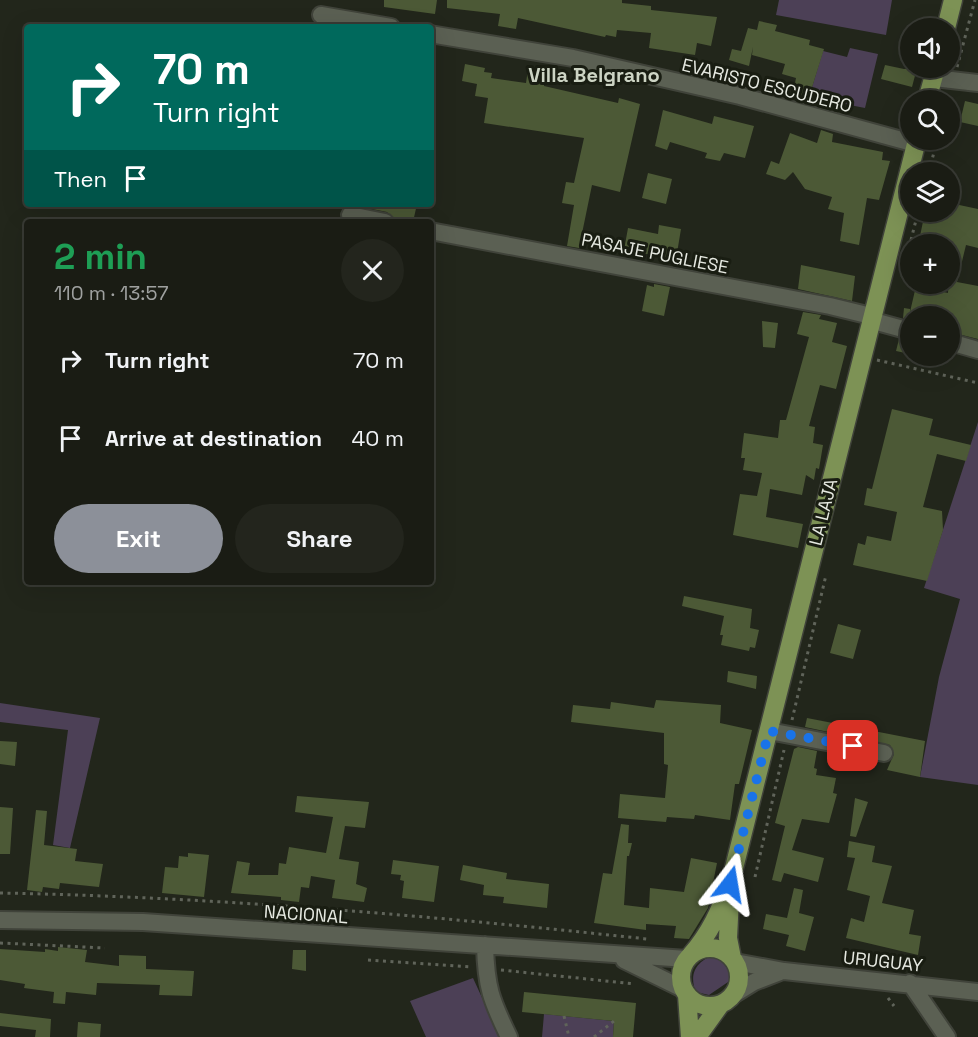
<!DOCTYPE html>
<html lang="en">
<head>
<meta charset="utf-8">
<style>
  :root { --surface:#1a1c14; --page:#23251d; --text:#f1f3f6; --muted:#9fa1a0; --line:#383a34; --accent:#8c9099 }
  body { margin:0; font-family:"Space Grotesk",sans-serif; background:var(--page); color:var(--text); height:100vh; display:flex; flex-direction:column; font-size:22px; white-space:nowrap }
  * { box-sizing:border-box; margin:0 }
  p { font-size:20px; color:var(--muted) }
  .icon { flex:none; width:33px; height:33px; fill:none; stroke:currentColor; stroke-width:2; stroke-linecap:round; stroke-linejoin:round }
  .map { position:relative; flex:1; overflow:hidden }
  .side { position:absolute; left:24px; top:219px; width:410px; height:366px; display:flex; flex-direction:column; background:var(--surface); border-radius:6px; box-shadow:0 6px 24px #0002,0 0 0 2px var(--line) }
  .side>* { flex:none }
  .top-card { position:absolute; left:24px; top:24px; width:410px; height:183px; border-radius:6px; box-shadow:0 6px 24px #0002,0 0 0 2px var(--line); background:#00695c; color:#fff; overflow:hidden }
  .controls { position:absolute; left:900px; top:18px; display:grid; gap:12px }
  .controls a { display:grid; place-items:center; width:60px; height:60px; border-radius:50%; background:var(--surface); box-shadow:0 6px 24px #0002,0 0 0 2px var(--line); font-size:30px }
  .pin { position:absolute; display:grid; place-items:center; width:51px; height:51px; color:#fff; margin:-26px; border-radius:12px; box-shadow:0 3px 9px #0006 }
  .me { position:absolute; width:66px; margin:-33px; rotate:14deg; stroke-linejoin:round; filter:drop-shadow(0 0 4px #0008) }
  .turn { display:flex; align-items:center; gap:21px; height:126px; padding:0 30px; font-size:27px }
  .turn .icon { width:78px; height:78px; stroke-width:2.5 }
  .turn b { display:block; font-size:42px; line-height:51px }
  .then { display:flex; align-items:center; height:57px; padding:0 30px; background:#0003; gap:12px; font-size:22px }
  .round { display:grid; place-items:center; flex:none; width:63px; height:63px; border-radius:32px; background:var(--page) }
  .head { display:flex; align-items:center; justify-content:space-between; height:102px; padding:0 30px }
  h1 { font-size:36px; font-weight:800; line-height:45px; color:#1e9e55 }
  .button { display:flex; gap:12px; margin-top:auto; padding:12px 30px }
  .button a { flex:1; height:69px; border-radius:36px; background:var(--accent); color:#fff; font-size:24px; font-weight:800; line-height:69px; text-align:center }
  .button a+a { background:var(--page); color:var(--text) }
  ul { padding:0; list-style:none }
  li { display:flex; align-items:center; gap:18px; height:78px; padding:0 30px }
  li div { flex:1 }
  li b { display:block; font-size:22px }
  li em { font-style:normal }
  .map>svg:first-child { display:block }
  .green { fill:#4c4056 }
  .building { fill:#4c5936 }
  .lines { fill:none; stroke-linecap:round; stroke-linejoin:round }
  .minor-casing { stroke:#40433a; stroke-width:20 }
  .major-casing { stroke:#40433a; stroke-width:21 }
  .path { stroke:#60645a; stroke-width:3; stroke-dasharray:3 4.5; stroke-linecap:butt }
  .minor { stroke:#5b6053; stroke-width:16 }
  .major { stroke:#7d9255; stroke-width:18 }
  .route { stroke:#1a73e8; stroke-width:10; stroke-dasharray:0 18 }
  .labels { text-anchor:middle; dominant-baseline:central; stroke-width:6; stroke-linejoin:round; paint-order:stroke }
  .street-label { font-size:18px; fill:#e6e9e1; stroke:#191d12 }
  .neighbourhood-label { font-size:20px; font-weight:bold; fill:#cdd4c4; stroke:#191d12 }
</style>
</head>
<body>
<div class="map">
<svg width="978" height="1037" viewBox="0 0 978 1037">
  <rect width="100%" height="100%" fill="#22261b"/>
  <path class="green" d="M779 0H892L886 35 776 15Z
    M850 48 878 54 865 108 809 97 823 51 847 57Z
    M978 422V785L920 777 939 677 960 599 924 588Z
    M0 703 100 718 70 848 53 845 68 730 0 722Z
    M721 954 732 966 731 980 709 995 696 992C687 971 700 957 721 954Z
    M473 978 500 1037H426L410 1001Z
    M544 1014 614 1021 613 1037H542Z"/>
  <path class="building" d="M384 0H437L435 14 384 7Z
    M447 0H622V3L651 6V10L717 17 711 46 697 43 695 55 649 48 651 33 617 30 616 37 606 35 605 37 518 18 516 29 498 26 500 14 447 8Z
    M759 21 777 25 775 31 810 40 809 45 824 49 809 97 793 93 796 78 782 74 785 64 752 55 753 47 749 66 729 60 732 49 741 51 748 28 757 30Z
    M465 64 485 68 484 72 492 73 491 78 526 83 528 69 545 72 544 86 618 103 619 98 640 104 620 192 592 185 579 248 567 246 574 205 562 203 566 182 574 183 584 138 484 123 488 98 475 96 477 84 462 81Z
    M885 65 904 69 917 68 912 87 881 79Z
    M965 101 978 104V126L960 122Z
    M663 110 712 124 714 116 754 126 745 158 724 153 720 161 705 158 707 153 670 142 667 150 655 146Z
    M821 130 833 134 832 142 883 152 882 160 890 161 879 200 867 198 859 245 840 241 844 213 828 209 832 197 805 189 793 172 785 180 766 174 771 161 779 164 790 133 817 143Z
    M648 173 672 179 666 204 642 198Z
    M950 203 978 209V248L966 245 957 282 978 286V339L950 332V316H910V320L903 318 904 308 910 309V312L916 286 948 293 950 242 920 236 925 212H950Z
    M344 204H417L413 222 395 221 387 212 352 205 344 207Z
    M659 225 681 229 676 259 624 250 628 228 658 234Z
    M801 265 855 276 852 301 798 289Z
    M654 284 670 287 664 316 642 311 647 285 654 287Z
    M803 312 821 315 819 319 837 323 832 342 847 346 836 389 820 385 809 426 815 427 813 443 823 445 819 469 816 468 814 480 806 475 802 495 770 489 766 517 803 524 798 548 733 535 740 494 757 496 762 473 743 470 745 458H741L744 433 778 438 780 420H786L809 337 797 334Z
    M762 321 778 323 775 348 763 347Z
    M899 339 910 341V354L896 351Z
    M892 409 933 419 929 435 971 445 966 461 937 454 923 507 942 511 943 530 927 581 853 565 858 543 865 545 867 536 891 541 897 512 864 505 867 488 872 489Z
    M684 596 752 609 750 628 759 630 755 648 750 647 749 651 721 645 723 635H720L724 616 682 606Z
    M838 624 861 630 853 659 830 653Z
    M728 671 757 676 756 689 727 682Z
    M656 700 721 705 720 723 752 730 739 784H735L730 820 695 815 694 819 667 817 666 822 618 818 620 794 665 798 668 765 664 764V733L571 722 573 705 610 709 611 702 654 708Z
    M807 718 925 741 920 777 887 770 894 754 890 745 805 727Z
    M0 741 17 742 15 766 0 764Z
    M798 747 817 751 814 768 817 769 816 775 836 778 833 793 837 794 829 823 802 819 792 850 824 858 818 882 784 873 781 882 772 880 785 826 775 823 794 749Z
    M297 796 369 802 365 828 345 826 339 859 359 862 356 884 367 888 364 902 332 898 335 880 311 876 309 888 301 887 299 902 281 900V897L231 893 237 861 250 863 248 875H278L279 863 286 864 289 847 326 853 333 817 295 812Z
    M855 798 868 802 856 837 850 836Z
    M0 807 13 808 10 854H0Z
    M36 810 47 811 44 845 77 849 75 861 103 864 99 887 60 883 59 889 43 887 42 892 27 890Z
    M621 824 629 825 628 843H632L629 856H627L624 905 649 908 650 888 684 892 691 858 717 863 708 908 689 939 674 938 676 926 646 924V930L594 923 603 873 612 874Z
    M849 841 875 846 872 862 892 866 882 903 914 910 909 934 921 936 918 955 846 938 851 918 864 922 870 896 847 890 855 858 847 857Z
    M188 853 209 855 204 897 162 893 165 867 178 868 179 856 188 857Z
    M393 860 439 866 434 902 402 898 404 881 400 880 401 875 391 874Z
    M463 865 507 873 506 879 549 884 547 908 503 903 504 897 483 895 484 885 460 880Z
    M794 888 803 890 799 913 814 917 805 951 786 946 789 935 763 929 766 914 787 918Z
    M58 947 87 950 85 962 119 966V955L146 956V969L194 971 192 996 159 995 160 985 97 983 96 995 66 992 65 1004 53 1003 54 992 24 988 25 984 0 980V949L45 952V949L58 951Z
    M293 950H306V971L292 969Z
    M524 992 636 1003 633 1037H613L614 1021 522 1012Z
    M0 1013 51 1019 50 1037H35L36 1030 0 1026Z
    M78 1022 101 1024 100 1037H77Z"/>
  <g class="lines">
    <g class="minor-casing">
      <path id="minor" d="M321 15 391 27
        M430 34 573 58 740 96 916 144
        M934 78 978 83
        M350 215 385 222
        M430 231 830 306 871 316
        M870 320 910 331
        M950 342 978 350
        M769 731 884 753
        M0 920 143 922 687 959
        M485 945C486 987 491 1000 509 1037
        M624 960 683 989
        M735 962 784 971 978 992
        M910 983 947 1037
        M733 995 754 982 780 972"/>
    </g>
    <g class="major-casing">
      <path id="major" d="M946 28 953 0
        M927 100 936 68
        M730 898 728 938 732 958
        M681 977a29 29 0 1 1 58 0a29 29 0 1 1-58 0Z
        M691 955C710 933 720 911 730 884L917 140
        M687 995 690 1037
        M697 1037 720 1005"/>
    </g>
    <path class="path" d="M957 67 975 0
      M907 127 910 113
      M929 172 937 140
      M911 240 918 212
      M877 360 978 383
      M792 720 826 575
      M755 877 784 750
      M0 893C216 897 433 916 647 939
      M0 943 105 948
      M368 960 471 967
      M501 970 635 984
      M888 998 894 1006
      M564 1016 569 1037
      M594 1037 614 1021"/>
    <use href="#minor" class="minor"/>
    <use href="#major" class="major"/>
  </g>
  <g class="lines">
    <path class="route" d="M730 884 769 731 853 746"/>
  </g>
  <g class="labels">
    <g class="street-label">
      <text transform="translate(767 85) rotate(14)">EVARISTO ESCUDERO</text>
      <text transform="translate(655 253) rotate(11)">PASAJE PUGLIESE</text>
      <text transform="translate(823 512) rotate(-76)">LA LAJA</text>
      <text transform="translate(306 914) rotate(4)">NACIONAL</text>
      <text transform="translate(883 961) rotate(6)">URUGUAY</text>
    </g>
    <g class="neighbourhood-label">
      <text x="594" y="75">Villa Belgrano</text>
    </g>
  </g>
</svg>
<div class="controls">
<a><svg class="icon" aria-label="sound" viewBox="0 0 24 24"><path d="M4 9h4l5-4v14l-5-4H4zM17 9q2 3 0 6"/></svg></a>
<a><svg class="icon" aria-label="search" viewBox="0 0 24 24"><circle cx="10" cy="10" r="6"/><path d="M15 15l6 6"/></svg></a>
<a><svg class="icon" aria-label="layers" viewBox="0 0 24 24"><path d="M12 4l9 5-9 5-9-5zM3 14l9 5 9-5"/></svg></a>
<a>+</a>
<a>−</a>
</div>
<div class="pin" style="left:853px;top:746px;background:#d93025"><svg class="icon" aria-label="arrive" viewBox="0 0 24 24"><path d="M6 21V4h12l-3 4 3 4H6"/></svg></div>
<svg class="me" style="left:730px;top:884px" viewBox="-20 -20 40 40"><path d="M0-17L14 15 0 8-14 15z" fill="#1a73e8" stroke="#fff" stroke-width="4"/></svg>
<div class="top-card">
<div class="turn"><svg class="icon" aria-label="right" viewBox="0 0 24 24"><path d="M7 20v-9h11M14 6l5 5-5 5"/></svg><div><b>70 m</b>Turn right</div></div>
<div class="then">Then<svg class="icon" aria-label="arrive" viewBox="0 0 24 24"><path d="M6 21V4h12l-3 4 3 4H6"/></svg></div>
</div>
<section class="side">
<div class="head"><div><h1>2 min</h1><p>110 m · 13:57</p></div><a class="round"><svg class="icon" aria-label="close" viewBox="0 0 24 24"><path d="M6 6l12 12M18 6L6 18"/></svg></a></div>
<ul>
<li><svg class="icon" aria-label="right" viewBox="0 0 24 24"><path d="M7 20v-9h11M14 6l5 5-5 5"/></svg><div><b>Turn right</b></div><em>70 m</em></li>
<li><svg class="icon" aria-label="arrive" viewBox="0 0 24 24"><path d="M6 21V4h12l-3 4 3 4H6"/></svg><div><b>Arrive at destination</b></div><em>40 m</em></li>
</ul>
<div class="button"><a>Exit</a><a>Share</a></div>
</section>
</div>
</body>
</html>
